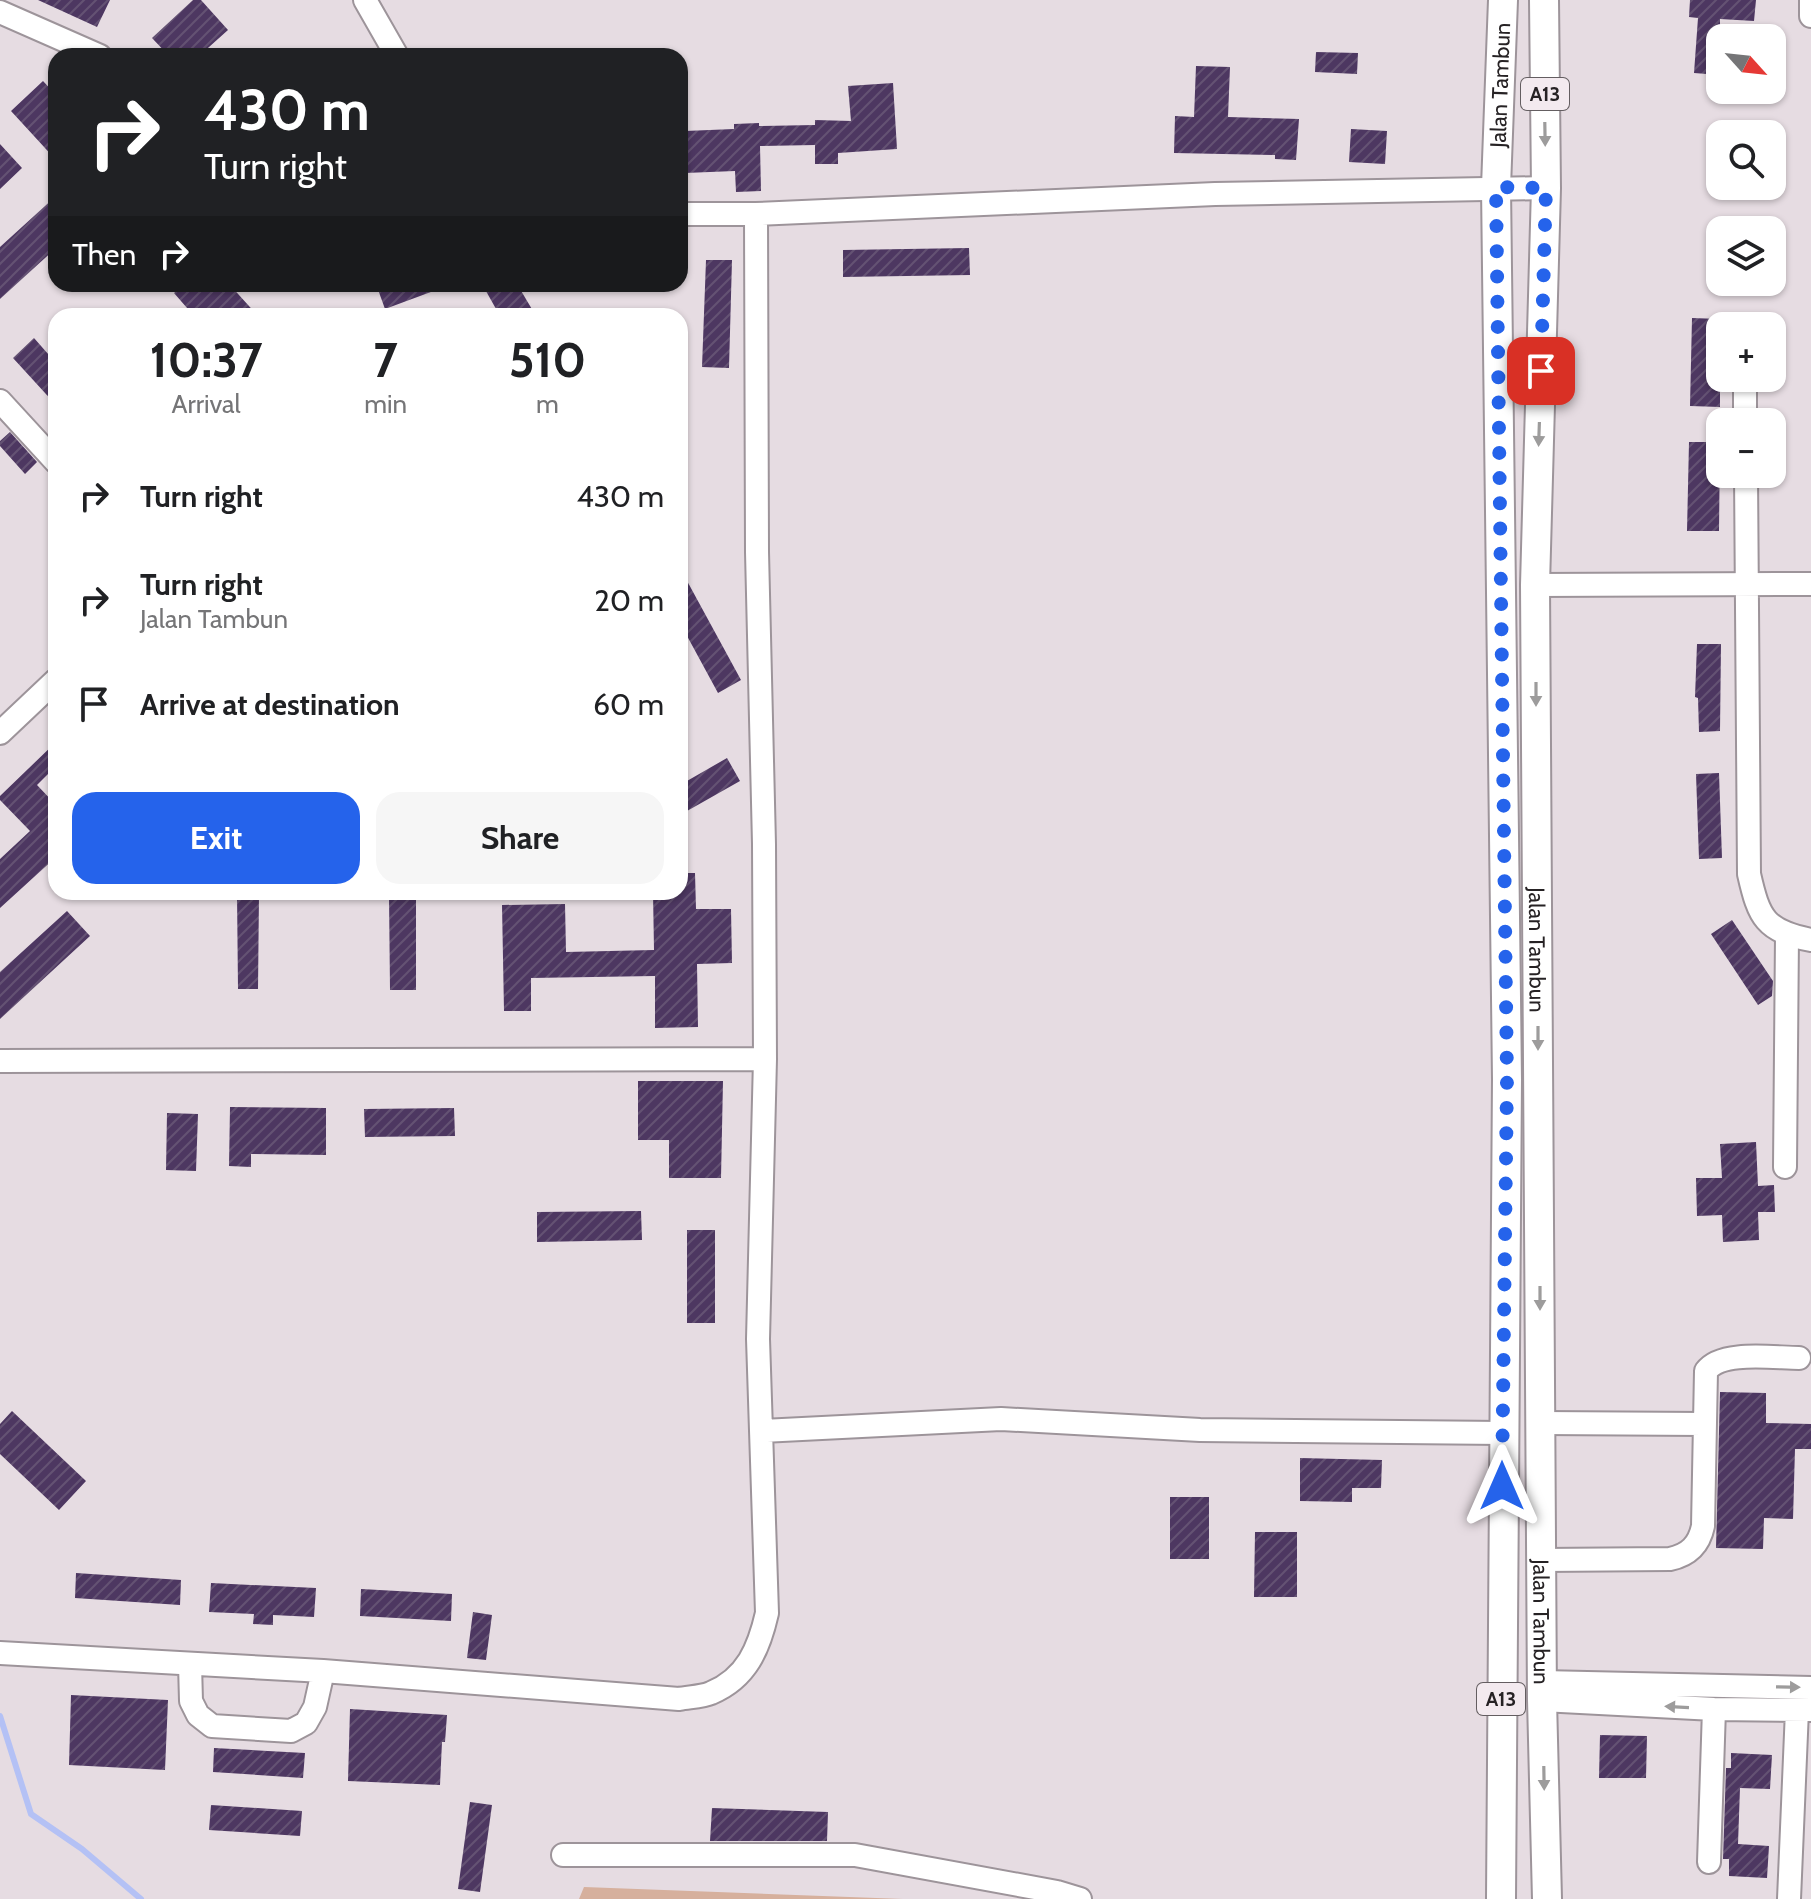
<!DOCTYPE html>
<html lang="en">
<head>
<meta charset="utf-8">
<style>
  :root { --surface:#fff; --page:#f6f6f6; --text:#202124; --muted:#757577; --accent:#2563eb }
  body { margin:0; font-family:Cabin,sans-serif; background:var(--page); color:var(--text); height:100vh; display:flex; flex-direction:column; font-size:30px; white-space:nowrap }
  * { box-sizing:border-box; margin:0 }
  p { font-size:26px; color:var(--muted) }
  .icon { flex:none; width:44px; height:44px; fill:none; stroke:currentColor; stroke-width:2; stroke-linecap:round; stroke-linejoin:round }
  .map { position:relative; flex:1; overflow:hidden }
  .side { position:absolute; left:48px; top:308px; width:640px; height:592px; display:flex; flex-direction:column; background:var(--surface); border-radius:24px; box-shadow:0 2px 6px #0004 }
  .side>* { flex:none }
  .guide { position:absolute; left:48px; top:48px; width:640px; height:244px; border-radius:24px; box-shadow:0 2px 6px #0004; background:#202124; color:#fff; overflow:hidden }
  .needle { width:52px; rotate:117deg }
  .tools { position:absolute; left:1706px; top:24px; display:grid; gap:16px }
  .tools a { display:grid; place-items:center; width:80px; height:80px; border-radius:16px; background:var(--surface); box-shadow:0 2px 6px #0004; font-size:40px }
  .pin { position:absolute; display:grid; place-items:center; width:68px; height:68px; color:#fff; margin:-34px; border-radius:16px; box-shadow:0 4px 12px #0006 }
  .me { position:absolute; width:88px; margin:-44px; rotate:0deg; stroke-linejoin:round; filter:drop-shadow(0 0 6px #0008) }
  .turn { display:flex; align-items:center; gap:28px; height:168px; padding:0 24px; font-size:36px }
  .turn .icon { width:104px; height:104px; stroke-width:2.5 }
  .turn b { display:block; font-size:56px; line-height:68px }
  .then { display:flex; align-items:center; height:76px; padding:0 24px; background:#0003; gap:16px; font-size:30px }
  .eta { display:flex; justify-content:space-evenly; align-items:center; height:136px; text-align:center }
  .eta b { font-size:48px; font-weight:700; line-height:56px }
  .cta { display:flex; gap:16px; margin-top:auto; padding:16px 24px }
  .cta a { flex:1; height:92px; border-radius:24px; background:var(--accent); color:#fff; font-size:32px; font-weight:700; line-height:92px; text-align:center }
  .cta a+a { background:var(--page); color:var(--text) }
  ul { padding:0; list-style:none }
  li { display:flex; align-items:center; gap:24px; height:104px; padding:0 24px }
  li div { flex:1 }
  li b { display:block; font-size:30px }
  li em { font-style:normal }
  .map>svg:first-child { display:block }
  .green { fill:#d6b09d }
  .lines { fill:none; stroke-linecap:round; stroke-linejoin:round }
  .stream { stroke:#b4c1f5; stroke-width:6 }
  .building { fill:url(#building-hatch) }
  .minor-casing { stroke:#9d949a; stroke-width:26 }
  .major-casing { stroke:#9d949a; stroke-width:32 }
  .minor { stroke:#fff; stroke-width:22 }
  .major { stroke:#fff; stroke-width:28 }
  .oneway { fill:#9d9c9c }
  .route { stroke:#2563eb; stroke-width:14; stroke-dasharray:0 25.2 }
  .labels { text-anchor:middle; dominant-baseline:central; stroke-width:8; stroke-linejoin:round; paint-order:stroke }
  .shield { fill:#f3eaef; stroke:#645e61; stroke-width:2 }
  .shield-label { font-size:20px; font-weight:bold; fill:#262224 }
  .street-label { font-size:22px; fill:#262224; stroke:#f3eaef }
</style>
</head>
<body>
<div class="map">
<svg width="1811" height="1899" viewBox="0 0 1811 1899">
  <defs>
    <pattern id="building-hatch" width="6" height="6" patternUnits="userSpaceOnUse" patternTransform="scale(2)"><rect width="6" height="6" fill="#4d3761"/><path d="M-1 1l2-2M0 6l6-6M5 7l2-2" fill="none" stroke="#645273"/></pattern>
  </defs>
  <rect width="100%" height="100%" fill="#e6dce2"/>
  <path class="green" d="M584 1887 903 1899H579Z"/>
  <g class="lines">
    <path class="stream" d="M0 1716 31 1814 82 1849 141 1899"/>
  </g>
  <path class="building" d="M38 0H110L97 27Z
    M193 0H201L228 30 199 56H169L152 38Z
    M1690 0H1756L1754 21 1720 19V75L1694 73 1698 18 1689 17Z
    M1316 52 1358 53 1357 74 1315 72Z
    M1196 66 1230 67 1228 117 1299 119 1296 160 1275 159V155L1174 153 1175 116 1194 117Z
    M43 81 56 95V160L11 111Z
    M893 83 897 149 838 153V164H815V145L760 146 761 191 736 192 735 171 685 173V131L734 129V124L759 123V126L815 125V120L851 121 848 86Z
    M1351 129 1387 131 1385 164 1349 162Z
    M0 144 22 168 0 189Z
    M56 196V248L0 299V247Z
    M969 248 970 275 843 277V250Z
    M706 260H732L729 368 702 367Z
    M184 284H229L258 316H194L174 293Z
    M376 284H447V286L385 309Z
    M482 284H517L536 316H500Z
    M1692 318 1720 319V407L1690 406Z
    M34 338 56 363V405L13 358Z
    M10 432 37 462 25 474 0 446V441Z
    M1689 442H1720L1719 531H1687Z
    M680 568 741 680 718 693 680 623Z
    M1697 644H1721L1720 731 1699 732 1698 698 1695 697Z
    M56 742V766L37 785 56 805V857L0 908V859L30 831 0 800V796Z
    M727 758 740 781 680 815V785Z
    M1719 773 1722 858 1699 859 1696 774Z
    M680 873H695L696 909H731L732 963 697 964 698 1027 655 1028V976L531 978V1011H504L502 905 565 904 566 952 654 950 653 892H680Z
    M237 894H259L258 989H238Z
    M389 895H416V990H390Z
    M67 911 90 936 0 1019V972Z
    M1732 920 1773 981 1772 996 1758 1005 1711 934Z
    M638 1081H723L721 1178H669V1140H638Z
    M230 1107 326 1108V1155L251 1154V1167L229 1166Z
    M454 1108 455 1136 365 1137 364 1109Z
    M167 1113 198 1114 196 1171 166 1170Z
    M1756 1142 1758 1186 1774 1185 1775 1212H1758L1759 1240 1723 1242 1722 1215 1697 1216 1696 1178H1722L1720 1144Z
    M641 1211 642 1240 537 1242V1212Z
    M687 1230H715V1323H687Z
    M1720 1392 1766 1393V1423L1811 1424V1449H1795L1793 1519 1764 1518 1763 1549 1716 1548Z
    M12 1411 86 1481 59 1510 0 1454V1424Z
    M1300 1458 1382 1460 1381 1488H1352V1502L1300 1501Z
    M1170 1497H1209V1559H1170Z
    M1255 1532H1297V1597H1254Z
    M76 1573 181 1580 180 1605 75 1598Z
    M211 1583 316 1588 314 1617 273 1615V1625L253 1624 254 1614 209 1612Z
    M361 1589 452 1594 451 1621 360 1616Z
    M473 1612 492 1615 486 1660 467 1658Z
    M71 1695 168 1700 165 1770 69 1765Z
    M350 1709 447 1715 445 1742H442L440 1785 348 1781Z
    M1600 1735 1647 1736 1646 1778H1599Z
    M214 1748 305 1753 303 1778 213 1772Z
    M1731 1753 1772 1755 1770 1789 1740 1788 1738 1844 1769 1846 1767 1878 1729 1876V1859H1723L1726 1768H1731Z
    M470 1802 492 1805 480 1892 458 1889Z
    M211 1805 302 1811 300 1836 209 1830Z
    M712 1808 828 1812 827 1841H710Z"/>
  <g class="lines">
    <g class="minor-casing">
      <path id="minor" d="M365 0 397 56
        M1811 0V16
        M0 12 100 56
        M680 214H756L1215 194 1546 188
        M1745 378V422
        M0 401 56 462
        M1746 474 1749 874C1759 918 1765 931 1811 940
        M1535 585 1811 584
        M0 733 56 680
        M0 1061 765 1059
        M1785 1167 1787 935
        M1541 1423 1704 1424
        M762 1431 1001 1419 1200 1430 1503 1433
        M1542 1560 1670 1559C1689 1555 1699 1545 1703 1526L1706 1371C1721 1350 1774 1358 1799 1358
        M0 1653 323 1671 679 1699C689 1697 702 1697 711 1693 747 1678 759 1648 767 1613L758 1339 765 1059 764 844 757 552 756 214
        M190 1664 191 1701 198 1715 212 1726 291 1731 306 1723 315 1707 323 1671
        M1542 1682 1811 1688
        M1542 1700 1714 1709 1811 1710
        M563 1855H855L1057 1892 1080 1899
        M1709 1862 1714 1709
        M1789 1899 1797 1710"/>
    </g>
    <g class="major-casing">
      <g id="major">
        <path id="s1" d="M1544 0 1546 188 1535 585 1542 1700 1547 1899"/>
        <path id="s2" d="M1501 1899 1507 1079 1496 187 1503 0"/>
      </g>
    </g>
    <use href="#minor" class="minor"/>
    <use href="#major" class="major"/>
  </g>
  <defs><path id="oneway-solid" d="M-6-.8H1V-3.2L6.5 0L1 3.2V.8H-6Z" transform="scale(2)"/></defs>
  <g class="oneway">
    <use href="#oneway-solid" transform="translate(1545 134) rotate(89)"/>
    <use href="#oneway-solid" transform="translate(1539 434) rotate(92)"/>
    <use href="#oneway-solid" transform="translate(1536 694) rotate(90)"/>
    <use href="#oneway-solid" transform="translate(1538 1038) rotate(90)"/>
    <use href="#oneway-solid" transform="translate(1540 1298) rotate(90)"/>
    <use href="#oneway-solid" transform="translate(1788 1687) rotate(1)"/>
    <use href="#oneway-solid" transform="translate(1677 1707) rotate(-177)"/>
    <use href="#oneway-solid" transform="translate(1544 1778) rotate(89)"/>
  </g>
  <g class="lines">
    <path class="route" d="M1502 1486 1507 1079 1496 187 1546 188 1541 371"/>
  </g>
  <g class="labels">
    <g class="shield">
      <rect x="1521" y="78" width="48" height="32" rx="6"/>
      <rect x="1477" y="1683" width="48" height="32" rx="6"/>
    </g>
    <g class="shield-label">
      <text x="1545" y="94">A13</text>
      <text x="1501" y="1699">A13</text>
    </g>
    <g class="street-label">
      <text stroke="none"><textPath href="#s2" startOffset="1814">Jalan Tambun</textPath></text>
      <text stroke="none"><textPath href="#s1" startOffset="950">Jalan Tambun</textPath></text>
      <text stroke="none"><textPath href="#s1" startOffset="1622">Jalan Tambun</textPath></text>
    </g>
  </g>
</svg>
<div class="tools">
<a><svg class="needle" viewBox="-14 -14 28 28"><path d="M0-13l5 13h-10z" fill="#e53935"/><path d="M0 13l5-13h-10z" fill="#757577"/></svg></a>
<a><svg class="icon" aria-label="search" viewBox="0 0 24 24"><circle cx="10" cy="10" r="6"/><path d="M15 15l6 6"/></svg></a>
<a><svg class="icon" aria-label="layers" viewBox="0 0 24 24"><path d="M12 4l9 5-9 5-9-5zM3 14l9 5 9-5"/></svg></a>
<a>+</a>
<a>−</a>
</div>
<div class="pin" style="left:1541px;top:371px;background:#d93025"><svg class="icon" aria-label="arrive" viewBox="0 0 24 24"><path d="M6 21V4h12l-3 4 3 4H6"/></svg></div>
<svg class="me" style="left:1502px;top:1486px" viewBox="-20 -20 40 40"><path d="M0-17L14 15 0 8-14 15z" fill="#2563eb" stroke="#fff" stroke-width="4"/></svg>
<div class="guide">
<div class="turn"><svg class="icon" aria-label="right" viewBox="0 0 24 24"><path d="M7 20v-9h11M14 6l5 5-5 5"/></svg><div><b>430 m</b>Turn right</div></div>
<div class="then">Then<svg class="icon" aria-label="right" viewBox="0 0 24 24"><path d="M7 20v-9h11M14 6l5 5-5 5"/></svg></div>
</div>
<section class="side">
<div class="eta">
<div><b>10:37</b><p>Arrival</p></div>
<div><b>7</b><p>min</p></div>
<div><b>510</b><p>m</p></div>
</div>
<ul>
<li><svg class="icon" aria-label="right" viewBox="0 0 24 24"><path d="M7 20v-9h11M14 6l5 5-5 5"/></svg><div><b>Turn right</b></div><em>430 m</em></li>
<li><svg class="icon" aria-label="right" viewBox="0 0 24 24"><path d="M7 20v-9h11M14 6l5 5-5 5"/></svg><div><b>Turn right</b><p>Jalan Tambun</p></div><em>20 m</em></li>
<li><svg class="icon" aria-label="arrive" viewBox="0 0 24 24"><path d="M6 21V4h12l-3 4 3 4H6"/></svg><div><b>Arrive at destination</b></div><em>60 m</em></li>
</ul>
<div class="cta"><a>Exit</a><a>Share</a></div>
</section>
</div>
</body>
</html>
